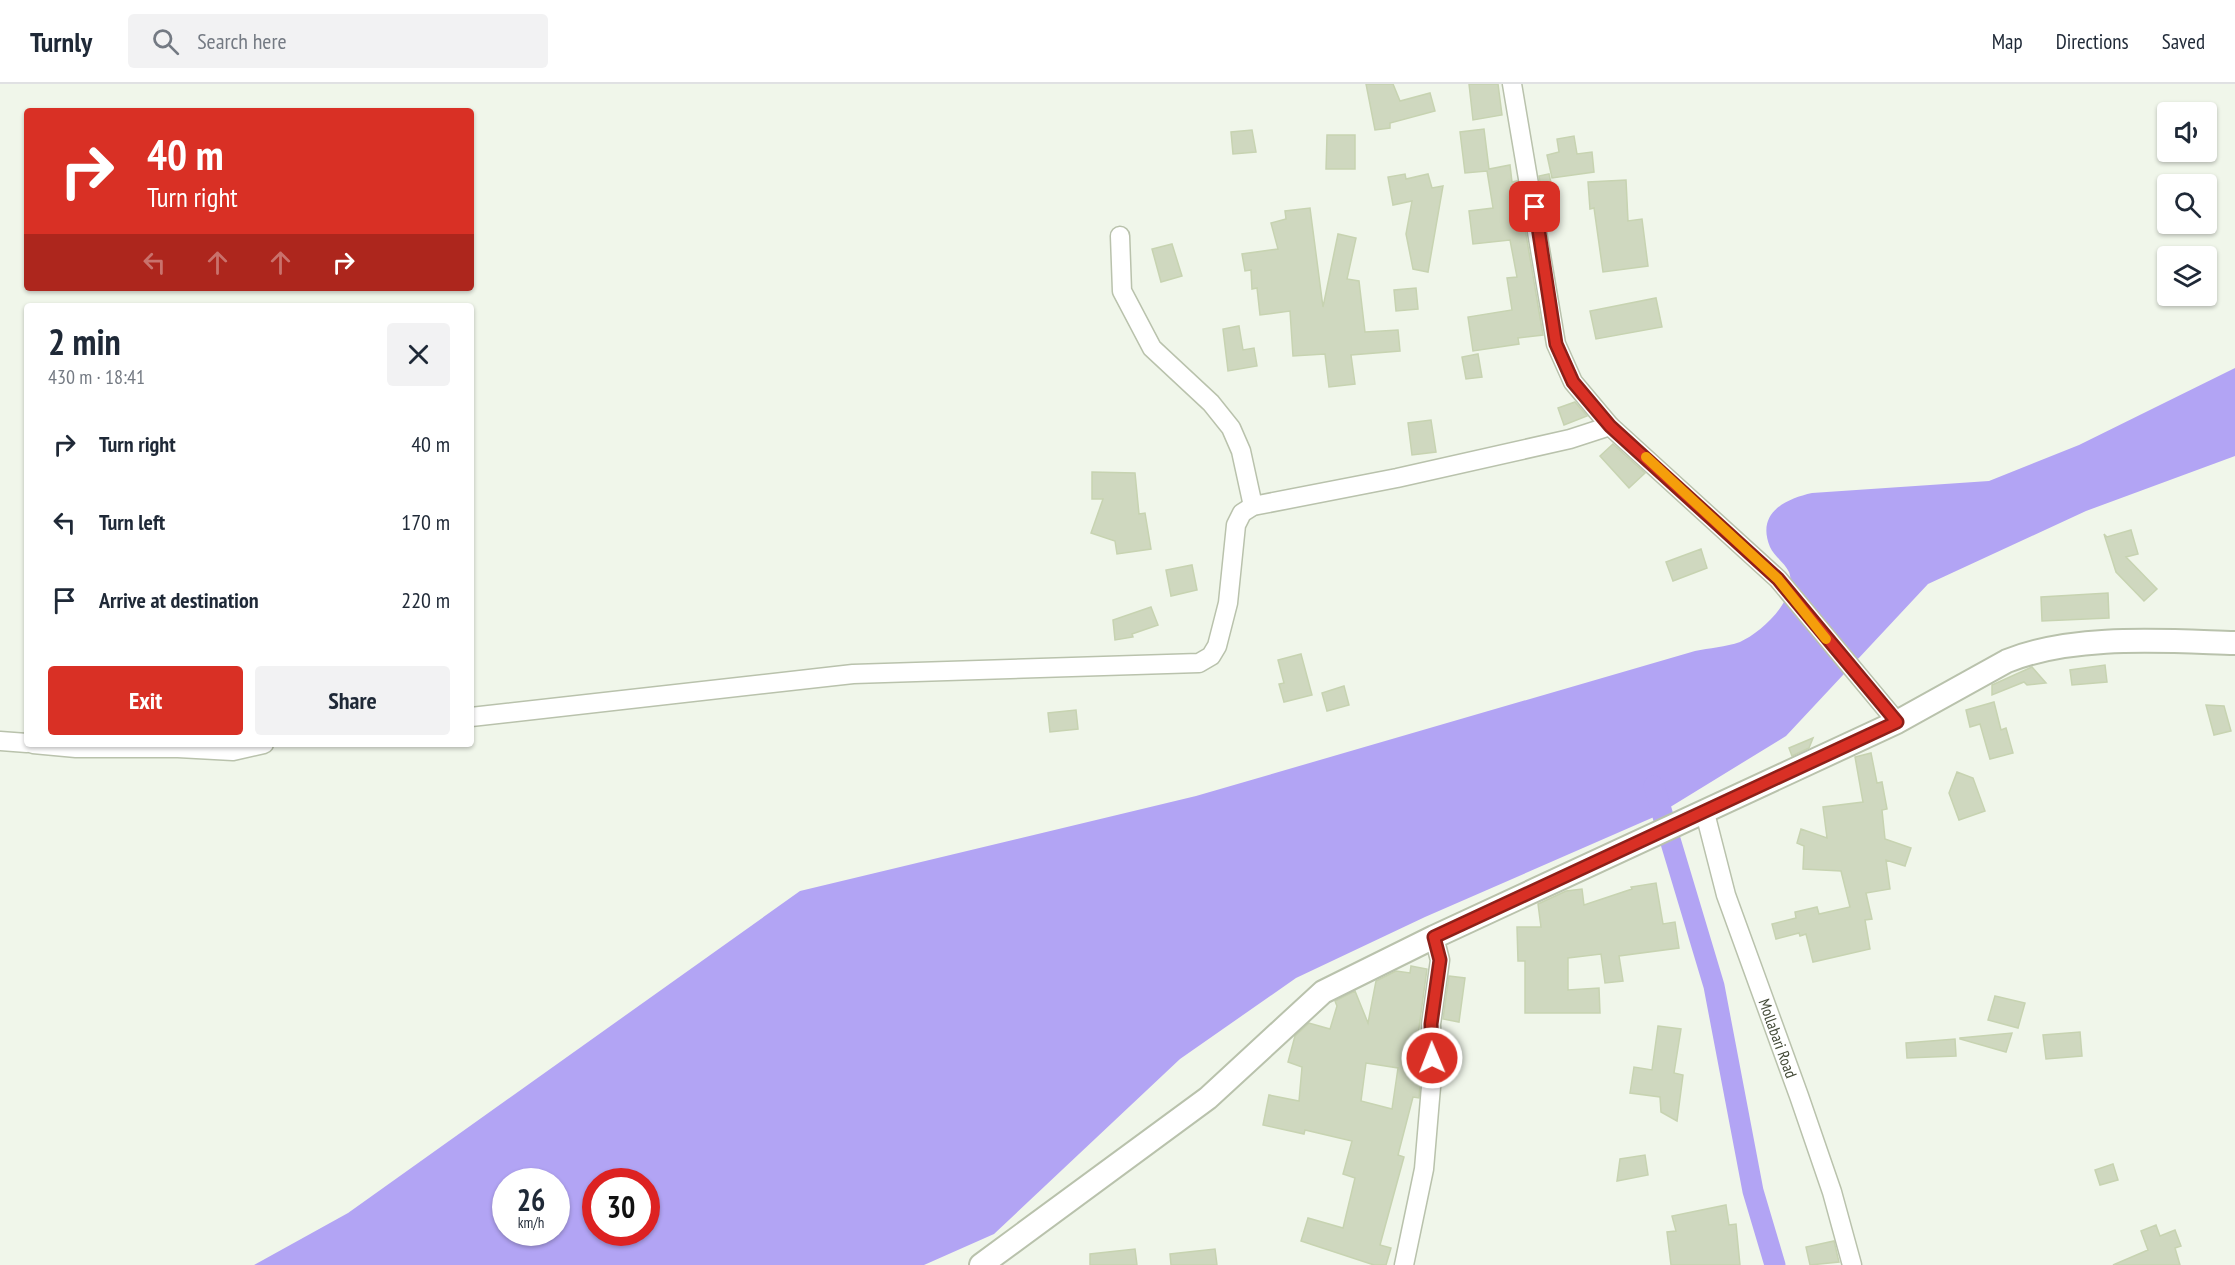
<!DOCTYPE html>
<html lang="en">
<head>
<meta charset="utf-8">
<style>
  :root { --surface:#fff; --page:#f2f2f3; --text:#1f2937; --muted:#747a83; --line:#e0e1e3; --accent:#d93025 }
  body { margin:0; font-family:"PT Sans Narrow",sans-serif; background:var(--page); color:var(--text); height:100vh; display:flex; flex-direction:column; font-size:22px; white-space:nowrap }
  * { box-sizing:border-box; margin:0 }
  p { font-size:20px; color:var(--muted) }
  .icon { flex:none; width:33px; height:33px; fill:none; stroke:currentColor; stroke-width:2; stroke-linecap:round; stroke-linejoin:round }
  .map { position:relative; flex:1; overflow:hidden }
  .panel { position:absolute; left:24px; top:219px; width:450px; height:444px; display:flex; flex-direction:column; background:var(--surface); border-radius:6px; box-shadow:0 2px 4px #0004 }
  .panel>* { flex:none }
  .guide { position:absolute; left:24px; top:24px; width:450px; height:183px; border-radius:6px; box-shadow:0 2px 4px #0004; background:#d93025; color:#fff; overflow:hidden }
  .buttons { position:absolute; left:2157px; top:18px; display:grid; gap:12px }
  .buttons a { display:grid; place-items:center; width:60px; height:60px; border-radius:6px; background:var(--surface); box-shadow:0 2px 4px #0004; font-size:30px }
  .speed { position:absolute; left:492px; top:1084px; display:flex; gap:12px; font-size:30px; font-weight:700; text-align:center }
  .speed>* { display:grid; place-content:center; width:78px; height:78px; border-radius:50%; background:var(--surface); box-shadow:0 2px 4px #0004; line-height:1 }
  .speed small { font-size:15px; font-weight:400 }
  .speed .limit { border:9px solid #d22; background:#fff; color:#111 }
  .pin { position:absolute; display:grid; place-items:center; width:51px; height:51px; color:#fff; margin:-26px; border-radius:12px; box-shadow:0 3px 9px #0006 }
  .me { position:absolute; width:66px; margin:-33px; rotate:359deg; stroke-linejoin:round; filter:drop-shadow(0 0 4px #0008) }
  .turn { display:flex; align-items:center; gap:21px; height:126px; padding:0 24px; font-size:27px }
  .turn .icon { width:78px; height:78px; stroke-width:2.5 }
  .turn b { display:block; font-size:42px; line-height:51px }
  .lanes { display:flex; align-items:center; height:57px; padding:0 24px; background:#0003; justify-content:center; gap:30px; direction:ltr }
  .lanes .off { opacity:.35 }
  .round { display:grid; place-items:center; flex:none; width:63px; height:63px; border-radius:6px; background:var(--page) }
  .head { display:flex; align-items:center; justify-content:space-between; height:102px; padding:0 24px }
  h1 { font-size:36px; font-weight:700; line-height:45px }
  .action { display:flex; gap:12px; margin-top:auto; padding:12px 24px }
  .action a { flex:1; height:69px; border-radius:6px; background:var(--accent); color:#fff; font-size:24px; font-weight:700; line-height:69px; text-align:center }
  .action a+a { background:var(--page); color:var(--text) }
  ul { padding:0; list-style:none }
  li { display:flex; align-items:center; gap:18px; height:78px; padding:0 24px }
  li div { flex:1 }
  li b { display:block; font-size:22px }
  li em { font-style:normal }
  header { display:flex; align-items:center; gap:36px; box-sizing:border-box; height:84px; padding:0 30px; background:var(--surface); border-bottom:2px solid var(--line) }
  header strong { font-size:28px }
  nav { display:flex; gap:33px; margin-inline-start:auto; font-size:21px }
  .search { width:420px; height:54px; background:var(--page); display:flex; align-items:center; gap:15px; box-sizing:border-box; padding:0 21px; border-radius:6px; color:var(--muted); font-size:22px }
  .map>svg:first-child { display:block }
  .water { fill:#b2a4f4; fill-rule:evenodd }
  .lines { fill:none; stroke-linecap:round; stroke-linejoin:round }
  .canal { stroke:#b2a4f4; stroke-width:21 }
  .building { fill:#cfd8bf; stroke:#c7d3b1; stroke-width:1.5; fill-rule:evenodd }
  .minor-casing { stroke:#b9c2ac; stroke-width:21 }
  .tertiary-casing { stroke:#b9c2ac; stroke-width:26 }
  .minor { stroke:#fff; stroke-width:18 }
  .tertiary { stroke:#fff; stroke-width:22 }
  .route-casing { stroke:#8d1f18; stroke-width:15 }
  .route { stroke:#d93025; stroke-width:10 }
  .slow { stroke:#f59e0b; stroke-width:10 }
  .labels { text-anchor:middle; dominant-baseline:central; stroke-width:5; stroke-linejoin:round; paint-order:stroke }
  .street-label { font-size:16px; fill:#434a37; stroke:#fff }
</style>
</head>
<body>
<header>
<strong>Turnly</strong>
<div class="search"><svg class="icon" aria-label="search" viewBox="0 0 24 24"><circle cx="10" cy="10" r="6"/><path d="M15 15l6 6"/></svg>Search here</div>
<nav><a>Map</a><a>Directions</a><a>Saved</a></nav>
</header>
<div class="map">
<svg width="2235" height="1181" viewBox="0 0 2235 1181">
  <rect width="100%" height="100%" fill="#f0f6ea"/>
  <path class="water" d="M2235 284V372L2086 427 1928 500 1786 652 1654 733 1425 833 1296 894 1180 975 994 1150 924 1181H254L348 1129 800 807 1196 712 1695 567C1709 564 1726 563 1740 558 1761 549 1799 514 1789 488 1785 479 1774 472 1770 463 1756 429 1785 415 1812 409L1989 397 2079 361ZM506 1098H556V1149H506ZM596 1098H646V1149H596Z"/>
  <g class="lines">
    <path class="canal" d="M1654 702 1714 902 1753 1107 1775 1181"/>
  </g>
  <path class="building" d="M1366 0H1393L1400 17 1430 9 1435 27 1390 39V44L1375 46Z
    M1469 0H1498L1502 31 1473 36Z
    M1484 45 1489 85 1510 81 1512 98 1517 97 1543 251 1518 254 1519 260 1473 267 1468 233 1512 226 1507 194 1517 193 1510 156 1473 160 1469 127 1493 124 1487 87 1465 89 1460 48Z
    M1252 46 1256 68 1233 70 1231 48Z
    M1327 51H1355V85H1326Z
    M1574 52 1577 70 1592 68 1594 88 1552 94 1547 71 1559 68 1557 55Z
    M1405 90 1406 95 1428 90 1432 104 1443 102 1428 188 1413 185 1406 150 1412 117 1393 121 1388 93Z
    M1549 90 1556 121 1544 123 1539 92Z
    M1626 96 1628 137 1642 135 1648 182 1603 188 1594 124 1590 125 1588 98Z
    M1310 124 1323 223 1338 150 1356 154 1347 195 1359 197 1365 248 1398 246 1400 267 1351 271 1355 300 1329 303 1325 270 1293 272 1290 227 1260 231 1257 204 1252 205 1251 186 1245 187 1242 170 1278 165 1271 139 1286 135 1285 127Z
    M1172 160 1182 192 1161 198 1152 165Z
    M1416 204 1418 225 1396 227 1394 206Z
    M1656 214 1662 243 1596 255 1590 227Z
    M1239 242 1243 266 1254 264 1257 282 1228 287 1223 245Z
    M1478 270 1482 293 1466 295 1462 273Z
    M1575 318 1587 332 1564 341 1558 324Z
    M1431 336 1436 368 1412 371 1408 339Z
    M1613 360 1645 389 1629 404 1600 372Z
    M1092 388 1135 389 1139 430 1145 429 1151 465 1117 470 1115 457 1091 449 1103 415H1092Z
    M2131 446 2138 470 2126 473 2157 505 2144 517 2116 488 2104 450 2107 453Z
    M1701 465 1707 484 1673 497 1666 478Z
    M1192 481 1197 506 1171 512 1166 486Z
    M2108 509 2109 534 2042 537 2041 513Z
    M1151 523 1158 541 1132 550 1133 553 1115 556 1113 536Z
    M1301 570 1312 611 1284 618 1279 600 1284 599 1278 576Z
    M2105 581 2107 598 2072 601 2070 586Z
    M2032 583 2046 599 2027 601 2024 598 1992 611V601Z
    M1344 602 1349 621 1327 627 1322 609Z
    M1994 618 2001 646 2006 644 2013 669 1990 675 1980 640 1970 643 1966 626Z
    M2206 621 2224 622 2231 647 2214 651Z
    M1076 626 1078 645 1050 648 1048 629Z
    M1813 654 1809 664 1792 672 1789 664Z
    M1871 669 1877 699 1882 698 1887 725 1882 726 1885 755 1911 764 1905 782 1886 776 1890 805 1866 809 1872 835 1865 836 1870 865 1813 878 1806 850 1800 852 1799 849 1776 855 1772 840 1796 834 1795 828 1817 823 1819 830 1850 823 1841 787 1803 785 1804 762 1797 759 1801 745 1827 754 1823 723 1863 718 1855 673Z
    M1957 688 1973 694 1985 727 1959 736 1949 709Z
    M1656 799 1663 840 1675 838 1679 864 1619 872 1623 897 1605 899 1601 870 1568 874V906L1599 904 1600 929H1525V877H1518L1517 843H1541L1538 820 1566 807 1582 805 1584 821 1632 805 1631 803Z
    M1411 882 1427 885 1413 988H1421L1419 1014 1413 1013 1398 1071 1404 1073 1380 1161 1391 1164 1386 1181H1374L1301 1157 1308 1134 1343 1144 1355 1094 1343 1090 1352 1057 1305 1046 1304 1050 1263 1041 1269 1011 1299 1017 1302 983 1288 978 1295 952 1309 939 1330 945 1337 922 1335 917 1355 907 1368 939 1376 897 1396 887 1410 889ZM1366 979 1398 984 1392 1025 1361 1017Z
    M1449 892 1465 894 1459 938 1443 935Z
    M1995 912 2025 919 2018 944 1988 936Z
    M1658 942 1681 945 1674 989 1683 991 1677 1037 1661 1028 1660 1013 1630 1009 1634 983 1652 986Z
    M2080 948 2082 972 2046 975 2043 951Z
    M2012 949 2006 968 1960 955V954Z
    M1955 955 1956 972 1907 974 1906 959Z
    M1645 1071 1648 1091 1617 1097 1620 1075Z
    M2113 1080 2118 1096 2100 1101 2095 1086Z
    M1726 1121 1729 1141 1736 1140 1740 1181H1671L1667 1148 1676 1147 1672 1132Z
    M2156 1141 2160 1152 2175 1146 2181 1162 2175 1164 2180 1181H2113L2148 1166 2141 1147Z
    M1834 1157 1839 1178 1810 1181 1806 1163Z
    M1135 1165 1137 1181H1090V1170Z
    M1215 1165 1217 1181H1171L1170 1170Z"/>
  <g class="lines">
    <g class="minor-casing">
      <g id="minor">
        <path d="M1512 0 1556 260 1573 298 1610 342 1778 495 1897 638"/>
        <path d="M1120 152 1122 207 1152 264 1211 319 1231 344 1241 367 1253 422"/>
        <path d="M471 633 853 590 1199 579 1211 572 1217 562 1228 519 1236 441 1242 429 1253 422 1397 394 1570 355 1610 342"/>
        <path d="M0 657 27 659"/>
        <path d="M33 660 76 664H178L233 667 264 660"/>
        <path id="s1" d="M1705 729 1726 811 1799 1012 1832 1108 1852 1181"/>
        <path d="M1404 1181 1424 1085 1432 991 1431 940 1440 876 1434 853"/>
      </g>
    </g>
    <g class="tertiary-casing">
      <path id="tertiary" d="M981 1181 1208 1014 1323 908 1434 853 1897 638 2007 577C2074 550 2164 557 2235 559"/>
    </g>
    <use href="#minor" class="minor"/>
    <use href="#tertiary" class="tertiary"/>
  </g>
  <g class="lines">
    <g class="route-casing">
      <path id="route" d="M1432 974 1431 940 1440 876 1434 853 1897 638 1778 495 1610 342 1573 298 1556 260 1535 123"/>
    </g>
    <use href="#route" class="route"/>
    <path class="slow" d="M1646 373 1778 495 1826 555"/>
  </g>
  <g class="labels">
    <g class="street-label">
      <text stroke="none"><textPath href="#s1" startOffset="237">Mollabari Road</textPath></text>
    </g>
  </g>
</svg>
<div class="buttons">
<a><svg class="icon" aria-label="sound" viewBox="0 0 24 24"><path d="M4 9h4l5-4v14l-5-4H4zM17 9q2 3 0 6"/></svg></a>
<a><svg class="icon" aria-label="search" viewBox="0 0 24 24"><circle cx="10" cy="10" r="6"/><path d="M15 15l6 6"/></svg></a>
<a><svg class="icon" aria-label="layers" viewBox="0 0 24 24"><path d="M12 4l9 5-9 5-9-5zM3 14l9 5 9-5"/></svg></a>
</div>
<div class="speed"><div>26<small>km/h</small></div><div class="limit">30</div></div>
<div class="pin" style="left:1535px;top:123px;background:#d93025"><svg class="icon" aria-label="arrive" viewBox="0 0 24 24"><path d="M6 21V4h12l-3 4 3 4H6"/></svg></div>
<svg class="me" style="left:1432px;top:974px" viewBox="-20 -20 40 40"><circle r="17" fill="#d93025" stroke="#fff" stroke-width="3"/><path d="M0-11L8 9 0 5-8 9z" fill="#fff"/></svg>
<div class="guide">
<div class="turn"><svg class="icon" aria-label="right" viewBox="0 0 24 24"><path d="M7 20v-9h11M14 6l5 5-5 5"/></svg><div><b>40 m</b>Turn right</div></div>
<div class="lanes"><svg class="icon off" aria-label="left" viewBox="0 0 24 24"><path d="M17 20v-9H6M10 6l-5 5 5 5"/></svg><svg class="icon off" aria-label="ahead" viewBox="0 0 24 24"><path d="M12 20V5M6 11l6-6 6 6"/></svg><svg class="icon off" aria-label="ahead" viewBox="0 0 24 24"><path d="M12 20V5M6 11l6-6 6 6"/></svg><svg class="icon" aria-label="right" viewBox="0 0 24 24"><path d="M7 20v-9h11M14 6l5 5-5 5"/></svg></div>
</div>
<section class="panel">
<div class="head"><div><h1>2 min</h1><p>430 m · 18:41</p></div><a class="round"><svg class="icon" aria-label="close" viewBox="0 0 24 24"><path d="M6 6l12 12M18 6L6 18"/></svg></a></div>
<ul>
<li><svg class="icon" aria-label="right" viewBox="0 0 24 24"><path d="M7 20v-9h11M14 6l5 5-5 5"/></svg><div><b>Turn right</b></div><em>40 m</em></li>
<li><svg class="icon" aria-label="left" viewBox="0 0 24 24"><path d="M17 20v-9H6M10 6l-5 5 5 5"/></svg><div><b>Turn left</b></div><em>170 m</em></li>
<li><svg class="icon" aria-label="arrive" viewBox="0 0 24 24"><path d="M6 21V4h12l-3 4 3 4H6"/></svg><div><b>Arrive at destination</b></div><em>220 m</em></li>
</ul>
<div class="action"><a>Exit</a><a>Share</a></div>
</section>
</div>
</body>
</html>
